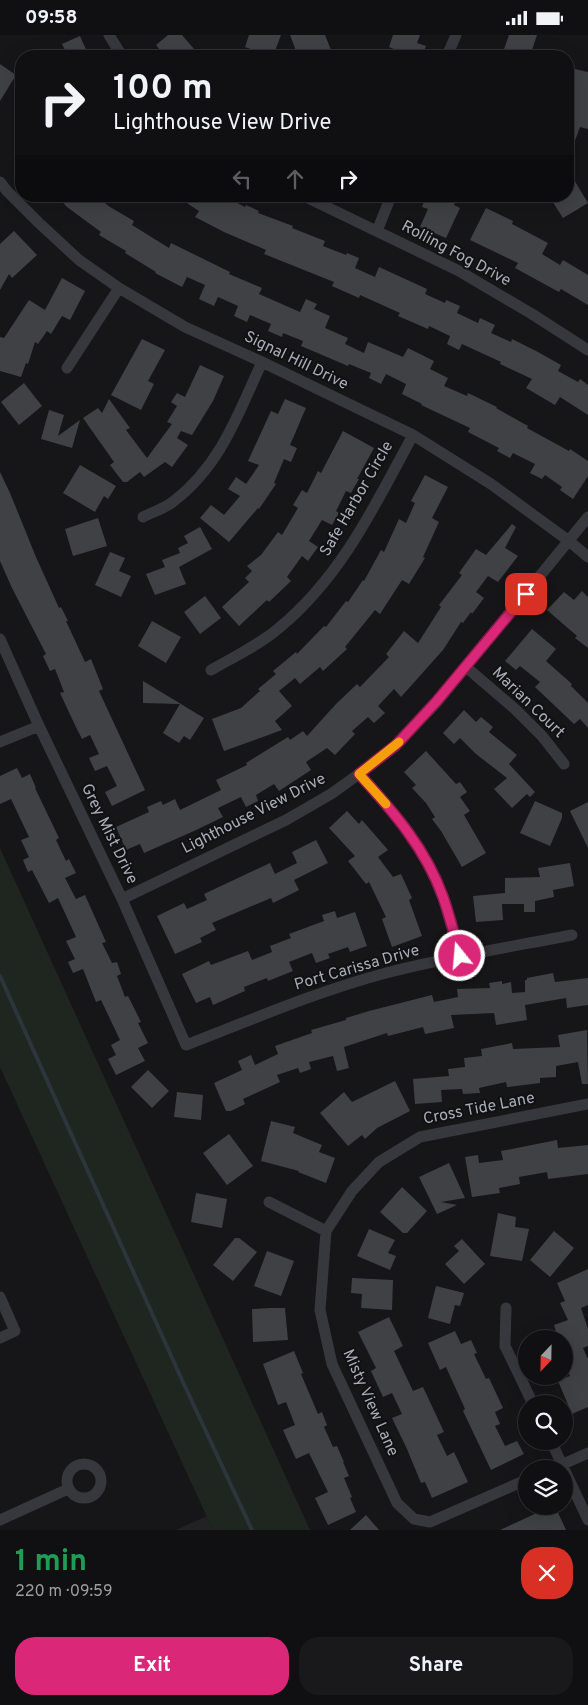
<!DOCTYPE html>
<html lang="en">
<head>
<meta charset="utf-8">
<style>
  :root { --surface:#101012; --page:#19191b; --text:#f1f3f6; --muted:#9c9d9f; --line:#303032; --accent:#db2777 }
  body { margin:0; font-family:Overpass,sans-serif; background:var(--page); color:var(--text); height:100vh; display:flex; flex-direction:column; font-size:19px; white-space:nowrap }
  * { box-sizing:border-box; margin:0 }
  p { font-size:16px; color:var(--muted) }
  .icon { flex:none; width:28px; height:28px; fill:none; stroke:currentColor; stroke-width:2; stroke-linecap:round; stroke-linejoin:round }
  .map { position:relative; height:1495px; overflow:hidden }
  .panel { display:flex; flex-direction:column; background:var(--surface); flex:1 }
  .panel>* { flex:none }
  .banner { position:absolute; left:15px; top:15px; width:559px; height:152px; border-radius:20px; box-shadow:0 5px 20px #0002,0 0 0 1px var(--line); background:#101012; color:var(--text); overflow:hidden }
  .needle { width:32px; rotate:202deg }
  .controls { position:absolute; left:518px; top:1295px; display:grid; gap:10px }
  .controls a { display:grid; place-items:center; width:55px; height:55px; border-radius:50%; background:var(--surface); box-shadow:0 5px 20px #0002,0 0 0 1px var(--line); font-size:25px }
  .pin { position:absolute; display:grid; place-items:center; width:42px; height:42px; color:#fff; margin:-21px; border-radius:10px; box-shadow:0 2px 8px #0006 }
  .me { position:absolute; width:55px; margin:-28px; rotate:343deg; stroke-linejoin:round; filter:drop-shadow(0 0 4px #0008) }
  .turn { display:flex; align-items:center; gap:18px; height:105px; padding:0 15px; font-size:22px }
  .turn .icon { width:65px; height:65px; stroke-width:2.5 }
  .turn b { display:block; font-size:35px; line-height:42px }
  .lanes { display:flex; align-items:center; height:48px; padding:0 15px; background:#0003; justify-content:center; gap:25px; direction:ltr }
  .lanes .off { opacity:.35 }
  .round { display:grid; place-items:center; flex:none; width:52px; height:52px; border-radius:20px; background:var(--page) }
  .headline { display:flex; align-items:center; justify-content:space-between; height:85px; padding:0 15px }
  h1 { font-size:30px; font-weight:700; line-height:38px; color:#1e9e55 }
  .action { display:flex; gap:10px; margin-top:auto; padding:10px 15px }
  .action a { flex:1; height:58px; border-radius:20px; background:var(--accent); color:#fff; font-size:20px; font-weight:700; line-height:58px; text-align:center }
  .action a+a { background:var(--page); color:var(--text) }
  .status { display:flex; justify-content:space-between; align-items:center; height:35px; padding:0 25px; background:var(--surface); direction:ltr }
  .status svg { height:14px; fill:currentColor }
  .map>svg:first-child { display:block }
  .built { fill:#222225 }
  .green { fill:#1e261f }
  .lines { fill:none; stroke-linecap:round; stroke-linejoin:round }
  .stream { stroke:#2c353c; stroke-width:4 }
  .building { fill:#404145 }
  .street { stroke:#37383d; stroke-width:11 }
  .route-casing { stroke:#8e194d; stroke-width:12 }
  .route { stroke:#db2777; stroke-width:9 }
  .slow { stroke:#f59e0b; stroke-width:9 }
  .labels { text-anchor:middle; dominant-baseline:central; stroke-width:4; stroke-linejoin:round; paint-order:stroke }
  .street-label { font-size:16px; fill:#a8adb8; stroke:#111113 }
</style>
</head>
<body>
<div class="status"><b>09:58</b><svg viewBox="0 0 49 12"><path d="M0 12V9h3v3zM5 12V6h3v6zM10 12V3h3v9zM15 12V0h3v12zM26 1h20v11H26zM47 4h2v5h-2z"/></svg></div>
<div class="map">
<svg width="588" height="1495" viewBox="0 0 588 1495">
  <rect width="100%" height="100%" fill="#161618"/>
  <path class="built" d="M207 1481 213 1495H176Z"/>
  <path class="green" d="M0 813 310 1495H213L0 1032Z"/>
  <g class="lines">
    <path class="stream" d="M0 941 182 1345 252 1495"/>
  </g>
  <path class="building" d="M168 0H182L200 21H165L156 10Z
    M249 0H281L273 21H254L256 16 245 12Z
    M290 0H325L331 15 314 21H298Z
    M393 0H420L417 8 426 11 422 21H394L396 15 389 12Z
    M509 0H537L530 21H515L503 17Z
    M80 1 89 21H68L62 9Z
    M0 29 16 40 0 66Z
    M575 34 588 37V94L580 92 569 122H568V77L574 61 570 60Z
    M568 135 588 168 563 183 549 161H568Z
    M57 161H96L110 172 134 186 132 190 169 213 171 208 230 237 229 239 262 253 259 259 300 277 306 264 317 269 314 274 330 281 325 293 348 303 345 309 364 318 368 307 403 322 408 313 434 326 430 334 448 343 444 351 467 361 468 358 497 372 496 373 528 391 527 393 569 416 570 414 588 426V441L573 464 560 455 562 452 545 440 542 444 530 438 535 429 513 418 510 423 497 416 499 413 468 397 470 393 421 370 422 369 402 359 406 349 386 339 381 349 369 343 371 338 349 329 348 331 301 311 303 306 283 298 282 302 268 296 271 289 250 280 247 287 234 281 238 271 218 262 214 271 199 264 205 250 187 242 182 252 155 238 156 237 125 218 126 216 99 200 101 197 67 172Z
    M176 161H224L245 172 246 170 259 176 258 178 293 191 292 193 325 206 323 211 346 220 347 218 359 223 355 233 375 242 379 232 427 254 425 259 445 268 446 265 460 271 457 278 478 288 480 283 495 290 491 298 511 307 512 304 538 317 561 330 558 336 578 347 580 344 588 350V380L560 362 555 370 526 353 532 344 500 329 501 327 462 309 459 315 447 309 450 301 429 291 428 294 398 281 400 278 360 260 359 263 332 251 334 247 264 219 266 215 224 197 195 182 199 176Z
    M426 161H458L454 170 460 173 446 203 420 192 428 174 422 172Z
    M486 173 513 186 512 189 548 208 542 219 560 230 563 225 588 240V270L561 254 559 257 515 233 518 228 470 205Z
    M14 196 37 220 12 243 9 239 0 255V209Z
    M62 243 85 256 70 285 62 281 51 299 47 296 38 309 35 307 28 329 26 328 21 342 0 336V302L4 303 29 265 45 275Z
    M142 304 165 315 148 346 154 349 141 375 111 360Z
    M200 330 224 341 213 366 192 400 181 396 177 403 188 410 172 432 165 427 144 442 140 437 127 447H123L110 430 114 427 83 383 98 373 102 378 109 364 130 393 126 395 147 423 172 389 167 387 177 371 171 367 177 358 185 362Z
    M24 348 42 371 19 390 1 367Z
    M285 364 306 373 290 410 297 413 291 427 284 424 274 448 276 449 259 474 258 473 229 507 200 483 211 470 224 480 240 461 228 454 236 442 246 449 259 430 248 426 271 376 278 379Z
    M49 375 64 380 58 401 80 385 72 413 41 404Z
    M343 396 374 413 357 444H359L351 458 346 456 336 476 339 478 332 490 322 485 309 506 318 512 308 526 302 521 287 542 291 546 269 567 267 565 239 591 222 572 249 547 245 543 252 536 247 531 261 520 278 497 282 500 298 473 293 470 302 455 307 458 318 436 321 438Z
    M80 430 116 451 108 464 104 461 95 477 63 458Z
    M0 437 10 458 36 522 59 573 61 572 68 586H66L85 627 91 624 103 654 99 656 145 755 112 771 105 757 117 751 107 731 95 736 89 723 99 719 90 700 82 704 74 688 60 658 64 657 55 634 50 636 43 621 46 619 12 553 0 526Z
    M425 440 448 452 432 483 439 487 423 522 425 523 409 549 402 545 380 579 375 575 345 612 347 614 323 636 320 632 300 649 295 643 279 656 292 671 275 686 282 695 224 716 212 684 241 673 260 656 258 654 276 639 273 636 296 617 297 619 324 591 326 592 346 566 348 567 363 545 364 546 381 515 384 517 399 484 406 488 415 468 411 466Z
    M98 483 107 511 73 521 65 494Z
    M512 489 516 492 505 513 518 521 498 547 488 541 476 557 484 563 472 579 471 577 463 588 461 587 443 615 401 662 394 654 378 671 385 678 374 688 368 682 352 696 355 699 335 720 327 713 306 727 311 735 279 756 274 749 256 760 258 766 246 772 241 762 218 773 223 782 194 796 144 818 140 809 126 815 116 792 149 777 147 772 161 766 163 770 175 764 180 775 221 755 216 745 247 730 246 728 288 702 290 705 303 696 307 701 336 669 357 649 360 652 389 622 386 619 404 596 418 608 441 572 439 570 462 540 459 538 476 514 486 520Z
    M200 492 212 514 179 532 186 549 155 560 146 539 165 532 162 525 180 518 178 513 188 508 184 501Z
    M110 517 125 523 119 536 131 541 121 562 95 550Z
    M582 556 588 562V613L575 603 577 601 547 575 564 557 574 565Z
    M205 561 221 583 200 599 184 577Z
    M152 586 181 602 166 628 138 611Z
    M532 594 556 614 546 626 572 649 571 651 588 668V693L580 684 574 689 535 652 540 647 520 631 516 635 505 626Z
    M143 646 204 683 190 705 184 701 179 708 163 698 180 669 143 668Z
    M464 675 476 687 481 682 493 692 489 697 517 720 509 729 535 757 530 762 527 759 512 773 494 754 507 743 476 719 460 703 454 709 443 698Z
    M426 716 456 749 460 747 467 757 460 762 470 776 464 780 486 818 462 832 441 796 432 784 435 782 426 768 412 753 416 750 404 737Z
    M17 733 22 743 30 739 36 753H35L59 803 56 805 66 826 69 824 76 838 65 843 76 864 85 860 106 907 102 908 112 928 117 927 121 939 117 941 125 962 128 961 141 987 138 988 148 1008 138 1013 145 1026 116 1040 108 1024 116 1020 111 1010 120 1005 101 965 96 967 83 934 73 938 68 927 75 924 66 906 76 902 58 863 49 868 32 835 28 837 23 825 29 822 21 805 29 802 11 764 0 769V741Z
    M535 766 562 778V783L550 811 520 798Z
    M588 767V813L570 776Z
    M347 776 359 789 362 785 388 815 378 822 393 842 401 839 412 863 409 865 422 901 392 912 382 884 386 882 369 847 366 849 348 826 355 821 329 793Z
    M316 805 328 828 294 845 299 855 273 868 271 863 212 888 216 895 200 903 202 907 175 919 157 881 184 868 187 874 207 865 204 859 270 828 275 839 297 828 292 817Z
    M570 828 574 851 553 855 554 862 535 866V877H524V869H502L503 885 476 887 473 861 505 858V843L540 842 538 833Z
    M335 876 337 883 355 877 367 911 350 917 348 912 328 919 330 923 316 928 312 918 289 927 293 936 268 946 267 943 244 952 245 956 213 970 210 962 196 968 182 939 209 926 211 930 248 916 252 925 272 917 270 911 291 903 289 899 324 886 322 880Z
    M553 938 555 947 588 943V970L567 973 566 963 525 970 527 985 496 990 494 978 451 980 454 993 425 999 423 992 388 1001 387 998 344 1012 349 1033 337 1036 333 1021 309 1027 311 1034 300 1038 298 1033 277 1040 280 1047 243 1064 245 1069 231 1076H226L214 1048 242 1035 238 1026 251 1020 255 1030 278 1019 275 1011 312 998 311 995 346 985V983L369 976 432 960 434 967 458 962 457 954 490 953 489 948 502 946V949L511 947 512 958 525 957V945H527V943Z
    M587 995 588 1049H582L578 1027 556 1031V1042L540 1043V1048L507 1052 506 1047 479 1053 480 1058 463 1059 462 1054 441 1055 442 1067 415 1069 413 1044 449 1041 448 1034 465 1032 464 1023 482 1021 481 1014 512 1008 513 1014 560 1012 558 1000Z
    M148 1035 169 1056 152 1073 131 1052Z
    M395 1046 410 1076 377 1093 365 1104 362 1100 348 1111 320 1078 344 1057 352 1067Z
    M177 1057 203 1060 201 1085 174 1082Z
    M271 1086 295 1092 293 1098 322 1110 319 1117 335 1123 326 1148 298 1137 299 1136 261 1126Z
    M229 1099 253 1131 227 1150 203 1118Z
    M557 1105 558 1113 588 1110V1139L548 1144 547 1137 519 1142 520 1149 499 1153 500 1158 472 1162 465 1122 478 1120 479 1128 503 1125 501 1116Z
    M449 1128 465 1163 441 1167 457 1170 437 1179 419 1142Z
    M402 1152 427 1176 407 1198H403L380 1177Z
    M196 1158 227 1164 222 1193 191 1187Z
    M498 1178 516 1182 515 1192 529 1194 522 1226 490 1221Z
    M369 1194 395 1205 388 1218 396 1221 390 1235 357 1221Z
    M554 1196 574 1213 550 1242 530 1225Z
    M235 1203H239L257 1217 233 1246 213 1230Z
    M462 1204 485 1229 464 1249 445 1229 459 1216 454 1211Z
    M267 1216 294 1226 281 1261 254 1251Z
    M588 1234V1270L581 1273 588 1294V1311L583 1313 588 1324V1372L572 1379 558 1346 570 1341 564 1328 567 1327 564 1319V1304H558L554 1290 568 1285 560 1268 565 1266 557 1248Z
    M352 1243 393 1245 392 1275 361 1273 362 1259 351 1258Z
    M436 1251 464 1258 460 1271 455 1270 450 1289 428 1283Z
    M270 1273H285L288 1305 253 1307 252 1274Z
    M389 1282 403 1311 394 1316 413 1356 423 1352 444 1397 437 1400 447 1421 454 1417 468 1447 432 1463 425 1447 421 1448 407 1414 392 1383 402 1379 392 1358 383 1362 371 1336 376 1333 358 1297Z
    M455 1296 461 1309 471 1305 477 1318 474 1319 486 1344 489 1343 503 1373 495 1377 500 1389 495 1391 505 1411 517 1406 524 1419 491 1435 463 1376 465 1374 446 1332 440 1335 428 1308Z
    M294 1316 303 1338 301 1339 318 1379 322 1377 327 1390 324 1392 333 1412 337 1411 344 1427H343L349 1441 344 1443 352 1462 350 1463 356 1477 328 1490 315 1463 328 1457 309 1418 296 1424 283 1395 295 1390 286 1367 278 1370 263 1329Z
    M552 1471H555L566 1495H500Z
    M366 1480 379 1495H350Z"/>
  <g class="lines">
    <path class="street" d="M109 0 122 21
      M447 21 456 0
      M0 147 7 156 38 187 79 225 119 253 185 292 262 327 413 400 491 449 569 506 588 522
      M304 161 459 236 532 279 588 315
      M377 196 391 161
      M67 333 119 253
      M143 482C153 477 166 473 174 466 221 430 238 379 262 327
      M0 604 39 691 122 864 186 1010C251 985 318 956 386 938 447 922 510 912 572 900
      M466 632 515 674 542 701 564 729
      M211 635C234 622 259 610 279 593 342 541 375 470 413 400
      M0 707 39 691
      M359 739C393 776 426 814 443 862 450 882 455 902 460 921
      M122 864 286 785 331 759 359 739 397 709 437 667 588 482
      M269 1167 326 1196
      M0 1262 15 1296 0 1303
      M506 1273 505 1311 533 1369
      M551 1406 588 1485
      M67 1446a17 17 0 1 1 34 0a17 17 0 1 1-34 0Z
      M552 1434 588 1418
      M526 1445 430 1487 414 1484 397 1468 332 1329 320 1275 326 1196 352 1156 379 1127 420 1102 588 1069
      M0 1485 68 1454"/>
  </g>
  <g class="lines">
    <g class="route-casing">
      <path id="route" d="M460 921C455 902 450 882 443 862 426 814 393 776 359 739L396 710 436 667 526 559"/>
    </g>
    <use href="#route" class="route"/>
    <path class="slow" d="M386 769 359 739 399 707"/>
  </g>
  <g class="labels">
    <g class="street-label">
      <text transform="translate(456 219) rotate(28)">Rolling Fog Drive</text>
      <text transform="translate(296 326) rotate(26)">Signal Hill Drive</text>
      <text transform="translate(357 464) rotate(-60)">Safe Harbor Circle</text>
      <text transform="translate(528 668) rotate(44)">Marian Court</text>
      <text transform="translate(254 779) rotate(-27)">Lighthouse View Drive</text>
      <text transform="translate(109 799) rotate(64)">Grey Mist Drive</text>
      <text transform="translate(357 933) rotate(-16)">Port Carissa Drive</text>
      <text transform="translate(479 1074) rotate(-11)">Cross Tide Lane</text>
      <text transform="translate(370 1368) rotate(66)">Misty View Lane</text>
    </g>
  </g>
</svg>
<div class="controls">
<a><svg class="needle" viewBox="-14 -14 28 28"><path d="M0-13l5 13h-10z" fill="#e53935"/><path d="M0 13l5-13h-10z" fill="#9c9d9f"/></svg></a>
<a><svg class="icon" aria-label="search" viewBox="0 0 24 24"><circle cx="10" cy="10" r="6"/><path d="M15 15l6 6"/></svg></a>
<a><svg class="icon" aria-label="layers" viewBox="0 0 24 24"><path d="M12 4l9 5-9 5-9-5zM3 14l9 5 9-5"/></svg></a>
</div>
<div class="pin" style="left:526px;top:559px;background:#d93025"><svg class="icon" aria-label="arrive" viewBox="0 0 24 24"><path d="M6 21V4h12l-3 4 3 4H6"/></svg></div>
<svg class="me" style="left:460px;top:921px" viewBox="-20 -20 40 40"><circle r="17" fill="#db2777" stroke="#fff" stroke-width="3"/><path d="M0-11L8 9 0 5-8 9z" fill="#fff"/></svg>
<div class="banner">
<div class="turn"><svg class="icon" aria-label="right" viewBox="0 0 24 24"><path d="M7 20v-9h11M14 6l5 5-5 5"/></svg><div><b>100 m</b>Lighthouse View Drive</div></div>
<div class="lanes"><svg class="icon off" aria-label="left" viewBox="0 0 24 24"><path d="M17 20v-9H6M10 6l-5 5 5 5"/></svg><svg class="icon off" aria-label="ahead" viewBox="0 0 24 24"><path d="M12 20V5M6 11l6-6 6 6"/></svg><svg class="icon" aria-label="right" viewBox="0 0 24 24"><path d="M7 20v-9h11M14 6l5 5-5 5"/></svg></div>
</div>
</div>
<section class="panel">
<div class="headline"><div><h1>1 min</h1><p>220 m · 09:59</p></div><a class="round" style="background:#d93025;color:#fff"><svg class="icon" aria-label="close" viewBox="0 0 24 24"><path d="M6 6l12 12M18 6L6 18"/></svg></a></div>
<div class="action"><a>Exit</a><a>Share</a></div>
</section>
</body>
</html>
